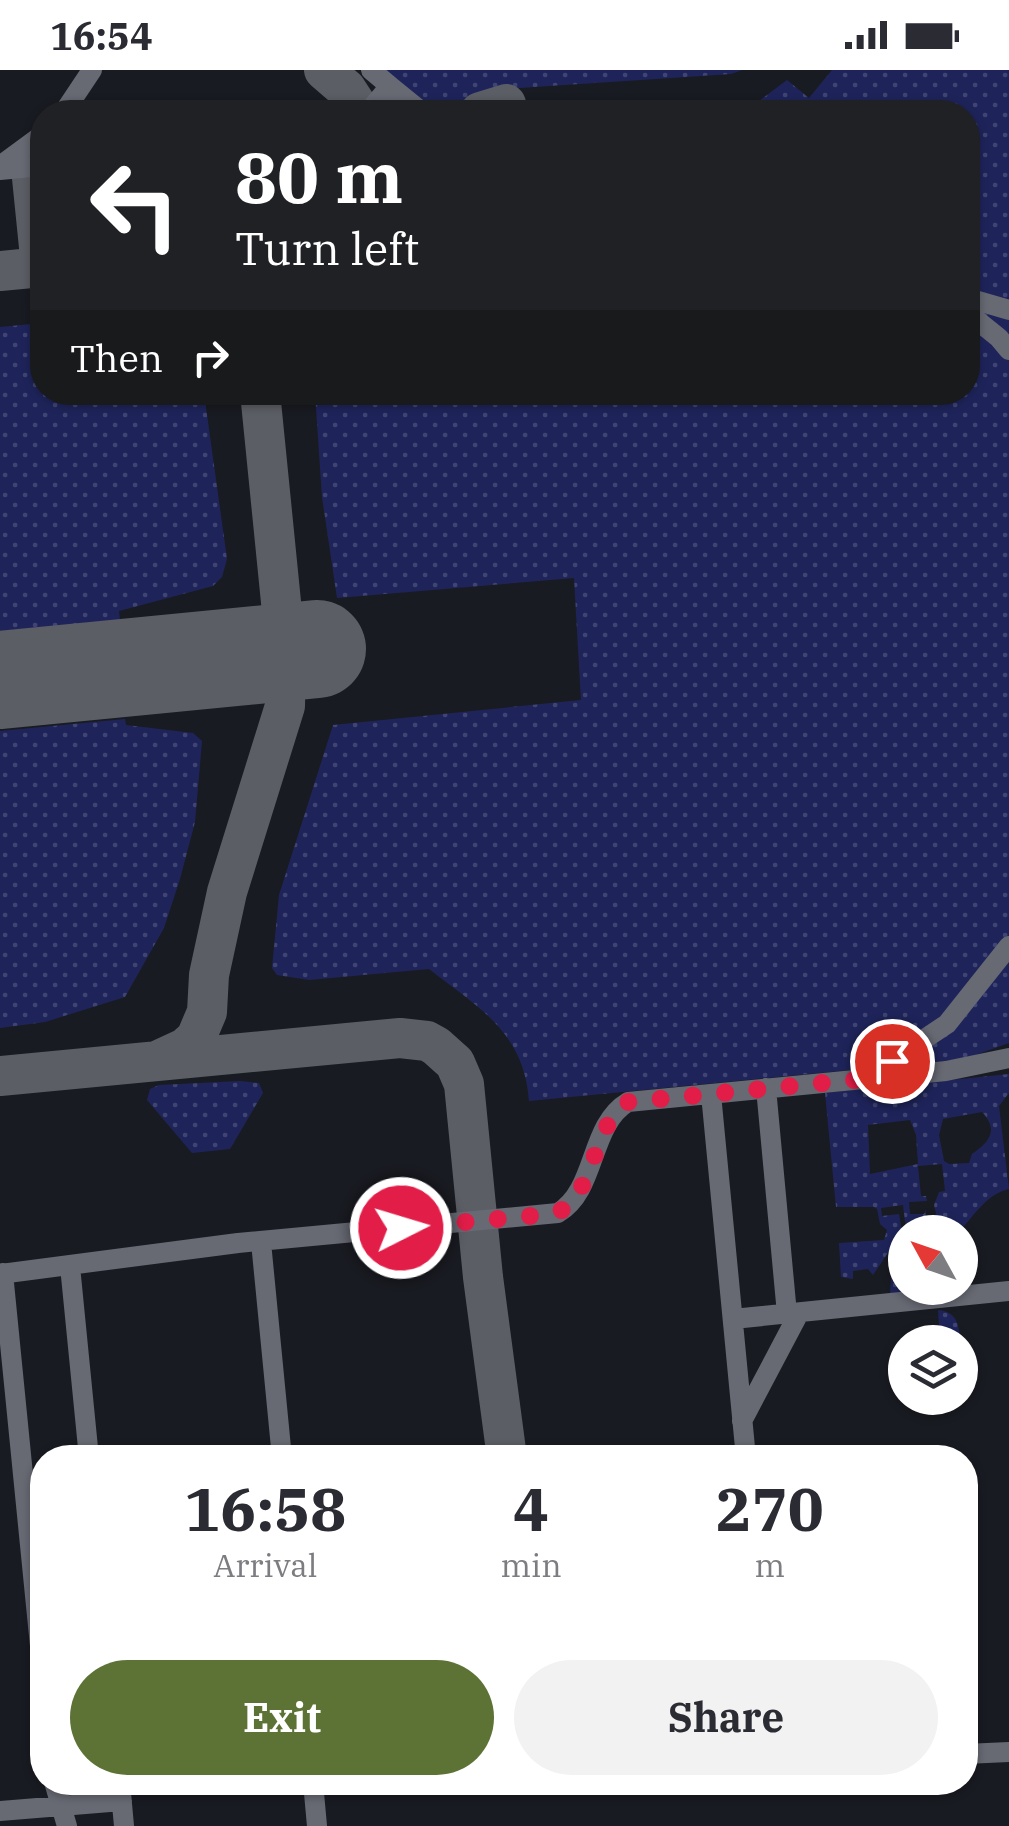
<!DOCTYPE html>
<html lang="en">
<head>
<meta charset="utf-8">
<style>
  :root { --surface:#fff; --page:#f2f2f3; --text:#2b2b33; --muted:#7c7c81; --accent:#5c7335 }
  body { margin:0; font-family:"IBM Plex Serif",serif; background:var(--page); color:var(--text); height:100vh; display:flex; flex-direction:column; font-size:38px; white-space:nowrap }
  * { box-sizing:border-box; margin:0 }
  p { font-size:32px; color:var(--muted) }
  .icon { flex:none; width:55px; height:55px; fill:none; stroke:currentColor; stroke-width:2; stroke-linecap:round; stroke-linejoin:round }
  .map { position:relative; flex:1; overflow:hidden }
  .side { position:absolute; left:30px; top:1375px; width:948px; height:350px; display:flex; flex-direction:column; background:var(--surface); border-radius:40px; box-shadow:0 2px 8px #0004 }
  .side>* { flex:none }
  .hud { position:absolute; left:30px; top:30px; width:950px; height:305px; border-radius:40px; box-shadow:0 2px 8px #0004; background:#202124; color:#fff; overflow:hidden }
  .needle { width:65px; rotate:310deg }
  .controls { position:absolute; left:888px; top:1145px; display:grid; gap:20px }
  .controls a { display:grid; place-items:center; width:90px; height:90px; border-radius:50%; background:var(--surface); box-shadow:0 2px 8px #0004; font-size:50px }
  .pin { position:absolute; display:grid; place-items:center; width:85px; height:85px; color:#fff; margin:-42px; border:5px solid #fff; border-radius:50%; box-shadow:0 2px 10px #0007 }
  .me { position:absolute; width:110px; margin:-55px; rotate:85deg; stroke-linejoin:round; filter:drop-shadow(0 0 8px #0008) }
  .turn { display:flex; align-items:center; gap:35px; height:210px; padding:0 40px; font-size:45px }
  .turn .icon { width:130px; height:130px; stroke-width:2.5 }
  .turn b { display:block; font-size:70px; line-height:85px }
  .then { display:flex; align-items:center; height:95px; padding:0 40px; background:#0003; gap:20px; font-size:38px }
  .eta { display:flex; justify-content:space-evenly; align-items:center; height:170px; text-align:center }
  .eta b { font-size:60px; font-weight:700; line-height:70px }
  .button { display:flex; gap:20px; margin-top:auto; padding:20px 40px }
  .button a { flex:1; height:115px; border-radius:60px; background:var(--accent); color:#fff; font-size:40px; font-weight:700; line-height:115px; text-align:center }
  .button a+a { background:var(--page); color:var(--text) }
  .status { display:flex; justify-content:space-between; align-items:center; height:70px; padding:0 50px; background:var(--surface); direction:ltr }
  .status svg { height:28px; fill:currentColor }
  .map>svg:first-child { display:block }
  .grass { fill:url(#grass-dots); fill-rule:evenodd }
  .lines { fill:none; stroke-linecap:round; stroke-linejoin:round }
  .taxiway { stroke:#5c5e65; stroke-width:40 }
  .runway { stroke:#5c5e65; stroke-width:98 }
  .minor { stroke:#676973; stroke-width:20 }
  .route { stroke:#e11d48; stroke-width:18; stroke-dasharray:0 32.4 }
</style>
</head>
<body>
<div class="status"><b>16:54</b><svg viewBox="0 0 49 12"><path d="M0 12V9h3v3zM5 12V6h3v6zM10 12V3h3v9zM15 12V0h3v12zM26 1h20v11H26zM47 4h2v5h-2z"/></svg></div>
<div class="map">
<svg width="1009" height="1756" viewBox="0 0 1009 1756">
  <defs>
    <pattern id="grass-dots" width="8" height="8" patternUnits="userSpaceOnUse" patternTransform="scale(2.5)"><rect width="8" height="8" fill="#1e245a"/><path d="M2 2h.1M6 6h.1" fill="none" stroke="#3f4472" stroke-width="1.8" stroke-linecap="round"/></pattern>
  </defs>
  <rect width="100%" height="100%" fill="#191b22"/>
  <path class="grass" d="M381 0H742L731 4 504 19C484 24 470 36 453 41 425 48 400 16 381 0Z
    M832 0H1009V231L968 219V42H695L755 34 787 10 809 28Z
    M968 238 1009 250V973L964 989 529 1031C524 962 479 938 429 899L309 910 277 905 272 898 279 825 333 655 581 630 574 508 337 528 322 427 315 323 968 322Z
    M42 253V322L204 323 227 489 222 507 213 516 119 541 120 551 0 562V257Z
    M125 649 126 655 193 663 202 671 195 752 180 809 164 858 125 927 45 952 0 958V661Z
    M1009 1004V1023L999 1036 1009 1119C987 1124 975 1144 959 1162H944L933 1157 936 1143 934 1135 939 1122 945 1121 942 1094 918 1096 921 1126H926L927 1131 909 1132 910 1144H924L926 1139 925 1151 906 1160 903 1135 881 1138 882 1146 899 1144 902 1162 873 1205 868 1199 853 1201V1209L841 1207 839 1173 884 1170 887 1160 880 1154 877 1139 874 1137H836L825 1023ZM982 1042C1000 1061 988 1073 972 1084L969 1093 949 1094 944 1091 939 1065 943 1049ZM910 1050 916 1065 918 1094 870 1104 868 1055Z
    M240 1011 259 1013 263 1023 230 1079 192 1083 147 1030 150 1019 159 1015Z
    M905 1176V1218H945L890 1224 892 1194Z
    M938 1240C961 1242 959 1261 961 1279L960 1272H940Z"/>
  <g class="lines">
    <path class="taxiway" d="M324 0 346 19 361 42
      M480 42 506 34
      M30 88 41 197
      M0 201 42 197
      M159 990 185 978 196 968 207 942 209 905 227 822 285 636 286 582 260 322
      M0 1006 400 968 427 971 436 976 455 993 464 1014 483 1207 507 1388"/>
    <path class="runway" d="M0 610 317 579"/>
    <path class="minor" d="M371 0 390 16
      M64 42 92 0
      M368 42 390 16 422 42
      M0 96 42 65
      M0 100 42 96
      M968 228 1009 240
      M968 243 999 268 1009 280
      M869 1006 947 954 1009 876
      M766 1018 787 1244
      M711 1024 746 1388
      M261 1172 282 1388
      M70 1196 89 1388
      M3 1203 42 1596
      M0 1204 238 1173 558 1143C597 1120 589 1055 628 1032L946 1001 1009 988
      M733 1249 1009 1221
      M742 1351 799 1243
      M965 1684 1009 1682
      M54 1712 67 1756
      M120 1712 124 1756
      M313 1712 317 1756
      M0 1741 122 1731"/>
  </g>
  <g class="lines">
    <path class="route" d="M401 1158 550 1144C594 1138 591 1053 628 1032L864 1009 892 991"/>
  </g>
</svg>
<div class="controls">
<a><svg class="needle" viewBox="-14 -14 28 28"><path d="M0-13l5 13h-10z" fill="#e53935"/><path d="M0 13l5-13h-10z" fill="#7c7c81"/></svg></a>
<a><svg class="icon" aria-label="layers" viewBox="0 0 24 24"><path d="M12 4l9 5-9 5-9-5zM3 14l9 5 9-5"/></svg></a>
</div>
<div class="pin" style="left:892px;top:991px;background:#d93025"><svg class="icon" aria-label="arrive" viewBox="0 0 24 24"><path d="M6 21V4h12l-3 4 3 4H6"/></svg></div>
<svg class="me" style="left:401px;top:1158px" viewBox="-20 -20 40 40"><circle r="17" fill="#e11d48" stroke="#fff" stroke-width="3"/><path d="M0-11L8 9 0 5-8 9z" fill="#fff"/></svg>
<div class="hud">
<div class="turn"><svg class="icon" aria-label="left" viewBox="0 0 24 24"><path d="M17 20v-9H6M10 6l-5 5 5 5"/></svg><div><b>80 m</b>Turn left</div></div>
<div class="then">Then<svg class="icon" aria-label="right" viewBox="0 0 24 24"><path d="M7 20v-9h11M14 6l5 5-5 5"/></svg></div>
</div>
<section class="side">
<div class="eta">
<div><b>16:58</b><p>Arrival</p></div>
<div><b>4</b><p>min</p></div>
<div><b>270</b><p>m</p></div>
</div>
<div class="button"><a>Exit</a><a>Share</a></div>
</section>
</div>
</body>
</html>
